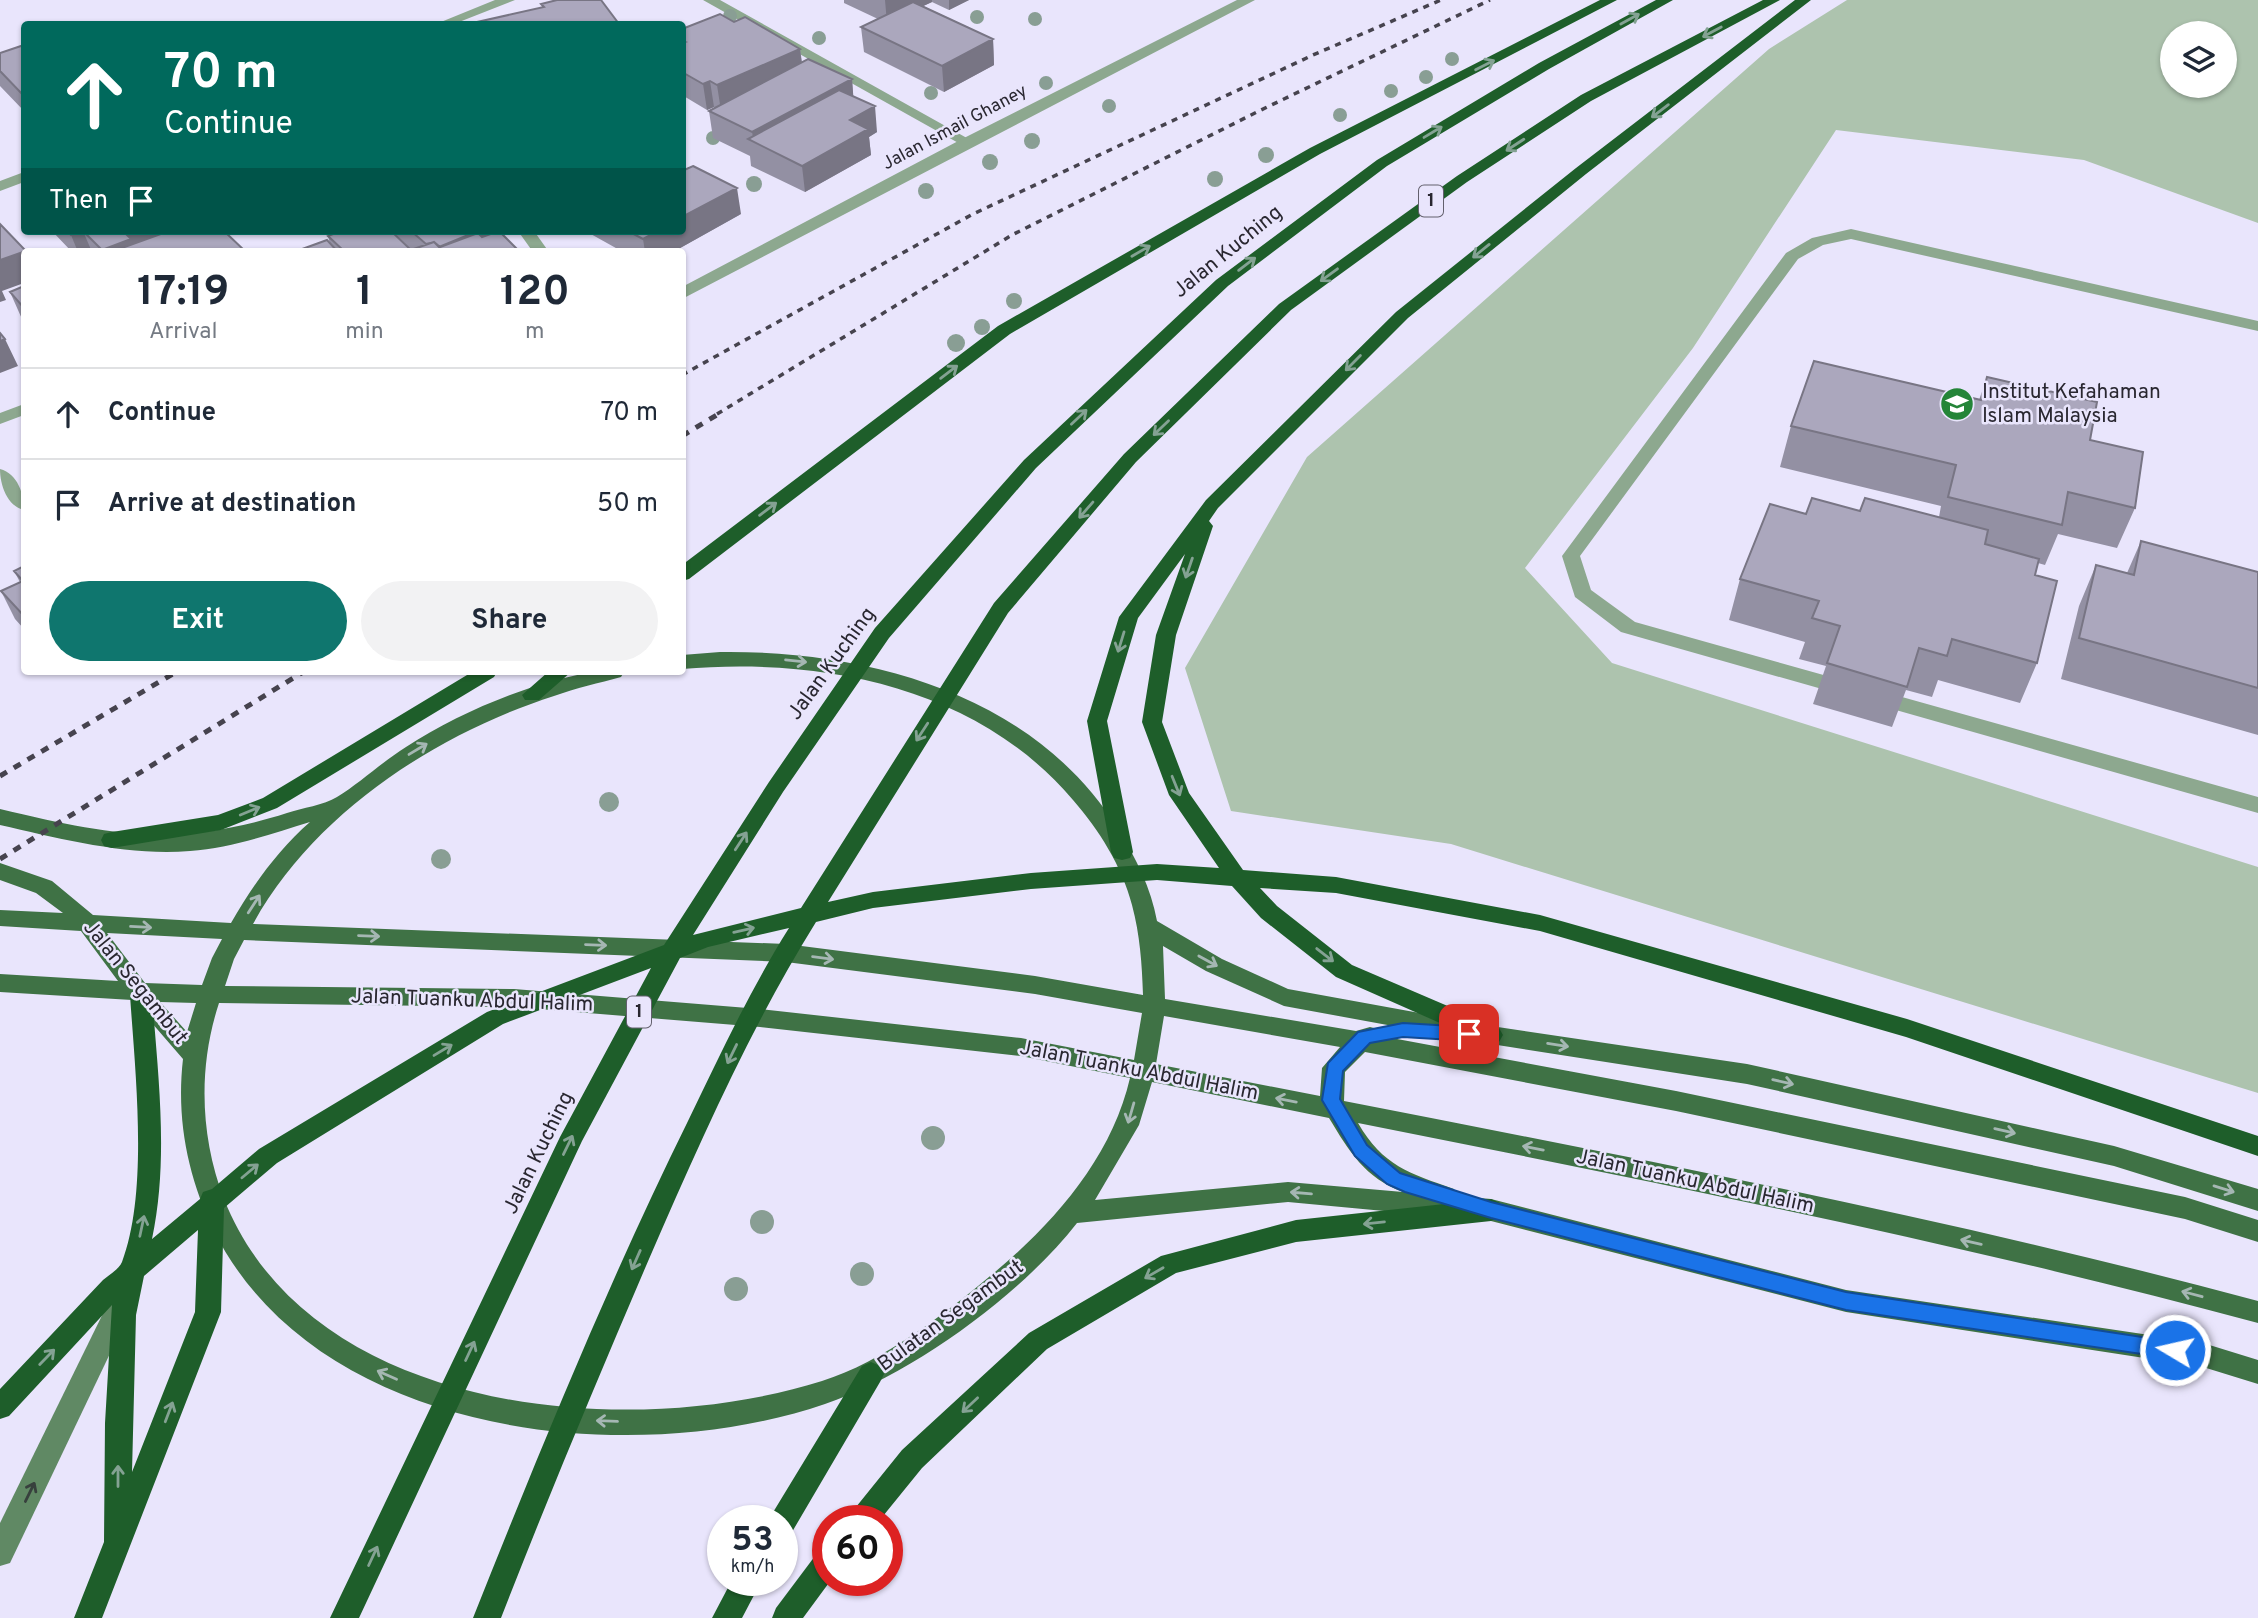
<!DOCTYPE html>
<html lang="en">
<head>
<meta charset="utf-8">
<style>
  :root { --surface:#fff; --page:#f2f2f3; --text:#1f2937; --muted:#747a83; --line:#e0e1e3; --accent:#0f766e }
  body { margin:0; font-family:Overpass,sans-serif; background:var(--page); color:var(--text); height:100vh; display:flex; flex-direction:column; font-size:26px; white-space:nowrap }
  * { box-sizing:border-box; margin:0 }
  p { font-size:23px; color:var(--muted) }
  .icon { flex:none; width:38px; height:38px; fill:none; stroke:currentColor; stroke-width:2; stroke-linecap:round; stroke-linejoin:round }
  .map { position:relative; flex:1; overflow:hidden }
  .sheet { position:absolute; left:21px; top:248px; width:665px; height:427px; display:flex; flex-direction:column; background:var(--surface); border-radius:7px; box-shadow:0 2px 5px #0004 }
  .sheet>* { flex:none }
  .guide { position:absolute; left:21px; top:21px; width:665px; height:214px; border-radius:7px; box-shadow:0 2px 5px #0004; background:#00695c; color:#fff; overflow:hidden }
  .buttons { position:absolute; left:2160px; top:21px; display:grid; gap:14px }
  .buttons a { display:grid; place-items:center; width:77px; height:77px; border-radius:50%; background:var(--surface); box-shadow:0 2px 5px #0004; font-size:35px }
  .speed { position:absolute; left:707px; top:1505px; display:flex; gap:14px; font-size:35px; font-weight:700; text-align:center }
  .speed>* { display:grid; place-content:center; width:91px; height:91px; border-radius:50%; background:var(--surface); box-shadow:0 2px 5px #0004; line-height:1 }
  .speed small { font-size:18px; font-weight:400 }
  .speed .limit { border:10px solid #d22; background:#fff; color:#111 }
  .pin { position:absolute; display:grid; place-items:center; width:60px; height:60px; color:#fff; margin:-30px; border-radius:14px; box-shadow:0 4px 10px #0006 }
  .me { position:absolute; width:77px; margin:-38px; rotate:279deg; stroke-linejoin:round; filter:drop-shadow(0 0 5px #0008) }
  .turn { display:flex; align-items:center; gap:24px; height:147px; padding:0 28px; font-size:32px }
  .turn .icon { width:91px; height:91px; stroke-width:2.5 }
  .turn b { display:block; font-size:49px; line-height:60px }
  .then { display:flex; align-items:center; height:66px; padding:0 28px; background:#0003; gap:14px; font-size:26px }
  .eta { display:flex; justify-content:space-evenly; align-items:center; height:119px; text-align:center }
  .eta b { font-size:42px; font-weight:700; line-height:49px }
  .button { display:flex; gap:14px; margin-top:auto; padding:14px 28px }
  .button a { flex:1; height:80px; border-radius:42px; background:var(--accent); color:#fff; font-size:28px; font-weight:700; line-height:80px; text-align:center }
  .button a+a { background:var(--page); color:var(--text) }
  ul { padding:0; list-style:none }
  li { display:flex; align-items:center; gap:21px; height:91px; padding:0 28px; border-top:2px solid var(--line) }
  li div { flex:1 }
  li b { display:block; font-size:26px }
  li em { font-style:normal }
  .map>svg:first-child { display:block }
  .green { fill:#adc3ae; fill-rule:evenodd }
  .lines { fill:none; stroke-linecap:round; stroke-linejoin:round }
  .lane { fill:#8da88f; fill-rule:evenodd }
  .street { fill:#8da88f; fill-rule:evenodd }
  .secondary { fill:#608964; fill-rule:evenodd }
  .primary { fill:#3f7245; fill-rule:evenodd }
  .highway { fill:#1e5e2a; fill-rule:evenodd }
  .rail-far1 { stroke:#46434e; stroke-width:3.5; stroke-dasharray:6 6; stroke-linecap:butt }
  .rail { stroke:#46434e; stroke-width:5; stroke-dasharray:8 8; stroke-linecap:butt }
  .tree { fill:#899e94 }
  .wall { fill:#9390a3 }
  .shaded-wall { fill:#787584 }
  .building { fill:#aba7bd; stroke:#787584; stroke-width:2 }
  .oneway { stroke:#84a293 }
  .oneway2 { stroke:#a5b7b3 }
  .oneway3 { stroke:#37403d }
  .route { fill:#1a73e8; stroke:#114b97; stroke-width:2 }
  .labels { text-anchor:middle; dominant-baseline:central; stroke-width:5; stroke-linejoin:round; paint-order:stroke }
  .far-street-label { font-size:18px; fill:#292730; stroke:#e9e5fc }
  .shield { fill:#e9e5fc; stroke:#63606d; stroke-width:2 }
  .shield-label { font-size:19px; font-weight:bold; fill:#292730 }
  .street-label { font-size:21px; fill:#292730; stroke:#e9e5fc }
  .poi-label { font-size:21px; fill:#292730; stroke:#e9e5fc; text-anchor:start }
</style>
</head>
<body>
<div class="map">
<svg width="2258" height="1618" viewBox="0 0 2258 1618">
  <rect width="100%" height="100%" fill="#e9e5fc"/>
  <path class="green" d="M1847 0H2258V223L2084 160 1836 130 1693 348 1525 568 1612 663 2258 867V1093L1451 844 1231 811 1185 668 1307 457 1769 49ZM2172 33H2224V86H2172Z"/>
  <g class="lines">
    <path class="lane" d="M703 0H720L974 142 972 145H962Z
      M1851 229 2258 321V331L1851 239 1823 245 1798 259 1580 556 1591 590 1635 622 2258 797V813L1621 632 1575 597 1562 556 1786 253 1812 238Z"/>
    <path class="street" d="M495 0H515L454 24H436Z
      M1237 0H1255L682 299V287L962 139Z
      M24 172V182L0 191V181Z
      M518 231H534L549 252H533Z
      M24 404V415L0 424V413Z
      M0 469C18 474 24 494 24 510 7 506 0 485 0 469Z"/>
    <path class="secondary" d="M124 1286 133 1289 137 1297 10 1563 0 1566V1523L115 1289Z"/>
    <path class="primary" d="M720 652C869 650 1035 695 1118 829 1136 858 1151 888 1157 921L1222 959 1288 989 1491 1026 1747 1064 2114 1146 2258 1189V1211L2114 1166 1747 1084 1491 1044 1284 1006 1206 971 1163 946 1165 999 1356 1031 1370 1027 1378 1029 1381 1036 1676 1091 2185 1197 2258 1220V1242L2185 1219 1676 1111 1365 1052 1345 1072 1344 1101C1650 1161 1957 1220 2258 1301V1323C1961 1243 1659 1183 1358 1123 1383 1166 1409 1173 1454 1189L1457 1196 1491 1199 1846 1290 2203 1343 2258 1360V1384L2203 1367 1846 1312 1491 1221 1288 1202 1077 1223C1021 1295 911 1375 825 1404 629 1471 317 1437 214 1231 188 1177 176 1120 183 1059L132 1000 0 992V974L118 981 81 931 0 926V910L63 913 36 893 0 880V863L52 881 93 915 231 923C252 886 278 850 310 822 271 834 231 848 190 851 126 856 62 839 0 825V809C109 835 177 848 287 813 302 808 324 805 337 797 360 783 382 762 406 747 459 713 525 685 587 673 598 670 612 672 624 672L621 677C599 683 576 688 554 696 436 734 314 813 253 924L786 944 1035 976 1143 995C1142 964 1140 935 1132 905 1122 866 1099 830 1073 800 977 687 824 657 682 669V655ZM107 933 222 939 212 958 202 985 145 983ZM244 940 786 962 1035 994 1142 1013 1134 1060 1021 1038 760 1009 514 989 225 986 234 959ZM160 1002 196 1003 187 1032ZM219 1003 514 1007 760 1027 1021 1056 1130 1078C1112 1156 1056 1221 995 1272 946 1313 883 1362 822 1381 630 1442 310 1416 224 1199 200 1136 198 1067 219 1003ZM1164 1016 1340 1047 1322 1068 1320 1096 1156 1064ZM1152 1082 1329 1118C1349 1151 1365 1178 1403 1192L1288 1182 1095 1200 1139 1125Z"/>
    <path class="highway" d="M1600 0H1617L1320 154 1010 334 689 579 682 581V565L998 326 1310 148Z
      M1656 0H1673L1549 69 1387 166 1228 286 1036 468 889 638 783 792 693 935 801 908 994 603 1124 454 1279 304 1457 176 1581 95 1763 0H1780L1591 101 1467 182 1291 310 1136 462 1008 613 828 902 873 892 1031 873 1157 864 1219 868 1169 795 1142 722 1156 635 1185 554 1138 618 1107 721 1133 852 1130 858 1122 860 1114 858 1111 852 1087 721 1119 617 1206 500 1396 312 1576 168 1795 0H1811L1586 174 1408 318 1218 508 1209 521 1213 526 1176 635 1162 722 1189 793 1243 870 1336 877 1540 915 1907 1019 2258 1136V1156L1906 1037 1540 931 1336 893 1260 888 1277 906 1352 965 1499 1028 1503 1035 1499 1042 1491 1044 1483 1042 1336 977 1261 918 1232 886 1157 880 1031 889 873 908 816 922C750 1028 699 1144 649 1259 598 1378 548 1497 501 1618H473C540 1450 608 1283 688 1121 720 1055 750 990 789 928L708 947 680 958 582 1141 359 1618H330L560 1137 651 968 503 1024 277 1163 224 1208 221 1312 102 1618H74L104 1542 105 1423 112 1305 9 1416 0 1419V1389L103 1280C109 1275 119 1269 122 1262 149 1191 135 1071 130 995L133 989 141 986 149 989 152 995C158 1076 169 1159 152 1239L200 1199 203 1192 212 1189 259 1149 487 1012 664 945 769 782 875 628 1024 460 1216 280 1377 160 1539 63ZM198 1230 195 1312 132 1472 136 1315 144 1276Z
      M472 672H497L494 677 277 808 221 830 112 848 104 846 101 840 104 834 112 832 218 815 263 798Z
      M548 672H571L539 700H525L522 695Z
      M1491 1199 1500 1203 1503 1210 1500 1217 1491 1221 1296 1242 1176 1273 1047 1349 922 1468 879 1521H848L852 1512 902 1450 1029 1333 1161 1256 1296 1220Z
      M871 1362 880 1366 884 1374 880 1382 792 1532 782 1536V1521H769L772 1514 862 1366Z
      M828 1549V1580H831L803 1618H772L776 1608 818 1552Z
      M732 1580H762L742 1618H712Z"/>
    <path class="rail-far1" d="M682 375 973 214 1313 55 1441 0
      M717 414 1012 235 1261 110 1490 0"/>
    <path class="rail" d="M682 436 720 413
      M0 776 176 672
      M0 859 303 672"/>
  </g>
  <g class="tree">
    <circle cx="730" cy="16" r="7"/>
    <circle cx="977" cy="17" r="7"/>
    <circle cx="1035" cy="19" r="7"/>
    <circle cx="819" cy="38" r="7"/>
    <circle cx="1452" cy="59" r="7"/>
    <circle cx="1426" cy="77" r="7"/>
    <circle cx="1046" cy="83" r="7"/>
    <circle cx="1391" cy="91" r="7"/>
    <circle cx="931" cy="93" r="7"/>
    <circle cx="1109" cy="106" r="7"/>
    <circle cx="1340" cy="115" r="7"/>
    <circle cx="713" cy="138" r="7"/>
    <circle cx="1032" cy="141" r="8"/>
    <circle cx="1266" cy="155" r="8"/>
    <circle cx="990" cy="162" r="8"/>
    <circle cx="1215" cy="179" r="8"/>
    <circle cx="754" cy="184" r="8"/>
    <circle cx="926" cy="191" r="8"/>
    <circle cx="1014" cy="301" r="8"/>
    <circle cx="982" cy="327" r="8"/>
    <circle cx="956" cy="343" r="9"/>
    <circle cx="609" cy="802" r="10"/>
    <circle cx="441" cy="859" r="10"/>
    <circle cx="933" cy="1138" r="12"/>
    <circle cx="762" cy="1222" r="12"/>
    <circle cx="862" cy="1274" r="12"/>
    <circle cx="736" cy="1289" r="12"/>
  </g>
  <path class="wall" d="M844 0H969L949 10 932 2 923 6 993 39 994 65 944 92 864 52 861 27 878 19 844 3Z
    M734 22 800 49 802 62 852 79 853 96 877 132 869 137 871 155 805 192 751 166 750 156 713 138 709 111 715 108 714 107 707 110 682 95V29Z
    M24 45V111L0 86V53Z
    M741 214 673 252H623L589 233 588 231H682Z
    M52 231H224L246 252H72Z
    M395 231H502L503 235 520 252H294L330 244 328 236 397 237Z
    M24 286V322L22 319 10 292Z
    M1987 377 2090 440 2135 508 2117 548 2058 534 2045 565 2038 563 2035 575 2037 663 2020 703 1938 680 1932 697 1906 690 1892 727 1813 704 1826 666 1799 659 1805 642 1729 620 1740 579 1806 514 1860 511 1939 517 1941 506 1780 467 1791 426 1979 400Z
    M2141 541 2258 572V735L2061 679 2079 606 2096 565 2127 573Z
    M24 566V629L15 619 1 591 20 582 14 571Z"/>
  <path class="shaded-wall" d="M885 0H932V2L887 23Z
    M949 0H969L949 10Z
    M993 39 994 65 944 92 942 66Z
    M800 49 803 75 721 111 717 85Z
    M852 79 854 105 754 142 752 132Z
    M710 81 714 107 707 110 703 84Z
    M875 106 877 132 869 137 871 155 805 192 802 166 850 120Z
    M737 188 741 214 673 252H645L643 239 658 231H682V217Z
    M83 231 92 252H78L71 235Z
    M123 231H192L119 249 120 252H103L102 250Z
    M478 231H502L506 249 432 250Z
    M26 251V252H24V283L2 291 6 300 0 302V260Z
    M5 339 18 366 0 373V341Z"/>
  <path class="building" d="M557 0H601L619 24H468L544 7 541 4Z
    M913 2 993 39 942 66 861 27Z
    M720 14 734 22 745 17 800 49 717 85 710 81 703 84 682 72V43L685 42 682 41V29Z
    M24 45V96L0 71V53Z
    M808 59 852 79 752 132 709 111Z
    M839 90 875 106 850 120 868 129 802 166 748 139Z
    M693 166 737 188 682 217V171Z
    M0 224 26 251 0 260Z
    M67 231H83L71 235Z
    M83 231H123L131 239 102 250Z
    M169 231H224L246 252H122L119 249Z
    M341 231H391L411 250 405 252H345L328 236Z
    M411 231H478L439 247 434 242 426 244Z
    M499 231 520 252H405L434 242 440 247 478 233 482 237Z
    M628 231H658L643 239Z
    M327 240 338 252H294Z
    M24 286V308L10 292Z
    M0 333 5 339 0 341Z
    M1814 361 1981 400 1987 377 2097 402 2090 440 2143 452 2135 508 2068 492 2062 525 1948 497 1956 465 1791 426Z
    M1812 498 1860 511 1865 498 1988 530 1985 544 2039 559 2035 575 2057 581 2037 663 1952 639 1947 656 1919 648 1907 687 1827 663 1840 626 1812 618 1819 601 1740 579 1770 504 1806 514Z
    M2141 541 2258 572V688L2079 638 2096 565 2134 575Z
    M24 566V616L1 591 23 581 14 571Z"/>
  <defs><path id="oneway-shaft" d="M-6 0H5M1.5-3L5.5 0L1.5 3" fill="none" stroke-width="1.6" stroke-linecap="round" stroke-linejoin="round" transform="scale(1.75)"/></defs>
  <g class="oneway">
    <use href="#oneway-shaft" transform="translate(1630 19) rotate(-29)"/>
    <use href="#oneway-shaft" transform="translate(1712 32) rotate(152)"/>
    <use href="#oneway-shaft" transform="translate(1485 65) rotate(-27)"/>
    <use href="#oneway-shaft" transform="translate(1660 111) rotate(143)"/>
    <use href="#oneway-shaft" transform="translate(1433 132) rotate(-31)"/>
    <use href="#oneway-shaft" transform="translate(1515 145) rotate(147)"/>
    <use href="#oneway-shaft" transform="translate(1141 251) rotate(-30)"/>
    <use href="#oneway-shaft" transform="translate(1481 251) rotate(141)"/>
    <use href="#oneway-shaft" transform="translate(1247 264) rotate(-37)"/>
    <use href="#oneway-shaft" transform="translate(1329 275) rotate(144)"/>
    <use href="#oneway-shaft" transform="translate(1353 363) rotate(135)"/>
    <use href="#oneway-shaft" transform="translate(949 372) rotate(-37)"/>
    <use href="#oneway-shaft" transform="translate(1079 417) rotate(-43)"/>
    <use href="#oneway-shaft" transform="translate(1161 428) rotate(136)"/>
    <use href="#oneway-shaft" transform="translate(768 509) rotate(-37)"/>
    <use href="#oneway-shaft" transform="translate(1086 510) rotate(131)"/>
    <use href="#oneway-shaft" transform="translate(1189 568) rotate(109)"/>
    <use href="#oneway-shaft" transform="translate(1121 642) rotate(107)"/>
    <use href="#oneway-shaft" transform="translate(922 732) rotate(123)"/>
    <use href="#oneway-shaft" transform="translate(1176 786) rotate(68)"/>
    <use href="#oneway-shaft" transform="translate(250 811) rotate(-22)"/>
    <use href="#oneway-shaft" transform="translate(741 841) rotate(-57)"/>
    <use href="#oneway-shaft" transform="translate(744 930) rotate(-13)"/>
    <use href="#oneway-shaft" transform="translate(1325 955) rotate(38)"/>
    <use href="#oneway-shaft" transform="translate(443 1050) rotate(-31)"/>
    <use href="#oneway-shaft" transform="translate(732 1054) rotate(116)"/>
    <use href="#oneway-shaft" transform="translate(568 1145) rotate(-64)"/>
    <use href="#oneway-shaft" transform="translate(250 1171) rotate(-40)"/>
    <use href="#oneway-shaft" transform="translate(1374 1223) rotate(174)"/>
    <use href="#oneway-shaft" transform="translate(142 1226) rotate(-78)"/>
    <use href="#oneway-shaft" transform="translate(636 1260) rotate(114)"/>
    <use href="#oneway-shaft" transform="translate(1154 1273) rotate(150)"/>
    <use href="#oneway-shaft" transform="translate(470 1351) rotate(-65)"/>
    <use href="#oneway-shaft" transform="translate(47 1357) rotate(-46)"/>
    <use href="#oneway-shaft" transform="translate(970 1405) rotate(137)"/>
    <use href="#oneway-shaft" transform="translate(169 1412) rotate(-69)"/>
    <use href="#oneway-shaft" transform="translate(118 1476) rotate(-90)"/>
    <use href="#oneway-shaft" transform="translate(373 1556) rotate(-65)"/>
  </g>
  <g class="oneway2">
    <use href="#oneway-shaft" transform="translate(796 661) rotate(6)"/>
    <use href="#oneway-shaft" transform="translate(418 749) rotate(-31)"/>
    <use href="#oneway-shaft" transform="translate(254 904) rotate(-57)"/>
    <use href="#oneway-shaft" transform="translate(141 927) rotate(3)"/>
    <use href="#oneway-shaft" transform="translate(369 936) rotate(2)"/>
    <use href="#oneway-shaft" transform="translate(596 945) rotate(2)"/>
    <use href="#oneway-shaft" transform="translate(823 958) rotate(7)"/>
    <use href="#oneway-shaft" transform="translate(1208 961) rotate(29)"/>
    <use href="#oneway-shaft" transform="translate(1558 1045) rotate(9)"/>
    <use href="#oneway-shaft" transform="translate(1783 1082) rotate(13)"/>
    <use href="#oneway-shaft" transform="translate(1286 1100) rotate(-169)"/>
    <use href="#oneway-shaft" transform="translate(1131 1113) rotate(106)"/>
    <use href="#oneway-shaft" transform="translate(2005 1131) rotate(13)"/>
    <use href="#oneway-shaft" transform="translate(1533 1148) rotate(-169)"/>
    <use href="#oneway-shaft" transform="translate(2224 1189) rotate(17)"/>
    <use href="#oneway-shaft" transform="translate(1301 1193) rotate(-175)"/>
    <use href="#oneway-shaft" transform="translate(1971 1242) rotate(-167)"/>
    <use href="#oneway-shaft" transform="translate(2192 1294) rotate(-165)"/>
    <use href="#oneway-shaft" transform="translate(387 1375) rotate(-156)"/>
    <use href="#oneway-shaft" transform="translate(607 1421) rotate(-178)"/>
  </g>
  <use class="oneway3" href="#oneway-shaft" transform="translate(30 1492) rotate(-64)"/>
  <path class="route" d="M1403 1023 1469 1027 1475 1029 1478 1034 1475 1039 1469 1041 1403 1037 1370 1043 1343 1071 1340 1099 1367 1145 1400 1173 1491 1202 1846 1292 2175 1342 2182 1344 2185 1350 2182 1357 2175 1359 1846 1310 1491 1218 1405 1192 1387 1184 1355 1156 1322 1100 1328 1063 1358 1032Z"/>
  <defs>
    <g id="school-disc" transform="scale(1.75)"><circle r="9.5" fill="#248538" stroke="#e9e5fc"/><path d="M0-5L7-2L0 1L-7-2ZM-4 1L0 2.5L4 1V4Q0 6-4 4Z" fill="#fff"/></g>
  </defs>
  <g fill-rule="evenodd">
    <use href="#school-disc" x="1957" y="404"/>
  </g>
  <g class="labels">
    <g class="far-street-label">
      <text transform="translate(955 128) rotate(-28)">Jalan Ismail Ghaney</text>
    </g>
    <g class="shield">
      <rect x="1419" y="185.5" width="24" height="31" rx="5"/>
      <rect x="627" y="996.5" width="24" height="31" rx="5"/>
    </g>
    <g class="shield-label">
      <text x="1431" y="201">1</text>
      <text x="639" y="1012">1</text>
    </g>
    <g class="street-label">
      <text transform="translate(1228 252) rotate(-39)">Jalan Kuching</text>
      <text transform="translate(832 664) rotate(-54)">Jalan Kuching</text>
      <text transform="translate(135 983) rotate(51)">Jalan Segambut</text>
      <text transform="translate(472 1001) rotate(2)">Jalan Tuanku Abdul Halim</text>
      <text transform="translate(1139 1071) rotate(11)">Jalan Tuanku Abdul Halim</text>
      <text transform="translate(539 1153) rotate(-64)">Jalan Kuching</text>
      <text transform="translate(1695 1182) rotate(12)">Jalan Tuanku Abdul Halim</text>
      <text transform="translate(951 1316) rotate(-36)">Bulatan Segambut</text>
    </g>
    <g class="poi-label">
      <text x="1982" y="392">Institut Kefahaman<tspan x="1982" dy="24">Islam Malaysia</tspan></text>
    </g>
  </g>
</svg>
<div class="buttons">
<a><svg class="icon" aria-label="layers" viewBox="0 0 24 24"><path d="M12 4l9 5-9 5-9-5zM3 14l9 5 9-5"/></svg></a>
</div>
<div class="speed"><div>53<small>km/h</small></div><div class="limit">60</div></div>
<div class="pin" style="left:1469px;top:1034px;background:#d93025"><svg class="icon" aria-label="arrive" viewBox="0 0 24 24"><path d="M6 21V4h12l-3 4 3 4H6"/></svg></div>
<svg class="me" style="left:2175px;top:1350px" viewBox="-20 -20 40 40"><circle r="17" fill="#1a73e8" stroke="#fff" stroke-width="3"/><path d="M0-11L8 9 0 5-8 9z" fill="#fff"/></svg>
<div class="guide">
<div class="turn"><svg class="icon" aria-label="ahead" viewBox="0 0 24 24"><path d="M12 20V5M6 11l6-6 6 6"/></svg><div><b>70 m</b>Continue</div></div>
<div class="then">Then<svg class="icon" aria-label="arrive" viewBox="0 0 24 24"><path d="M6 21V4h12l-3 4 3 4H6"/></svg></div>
</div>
<section class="sheet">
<div class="eta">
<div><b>17:19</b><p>Arrival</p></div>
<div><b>1</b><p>min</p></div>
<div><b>120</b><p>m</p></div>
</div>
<ul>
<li><svg class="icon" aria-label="ahead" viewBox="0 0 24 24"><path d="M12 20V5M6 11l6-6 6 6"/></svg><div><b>Continue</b></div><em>70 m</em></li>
<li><svg class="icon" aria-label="arrive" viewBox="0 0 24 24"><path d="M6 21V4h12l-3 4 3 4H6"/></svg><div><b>Arrive at destination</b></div><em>50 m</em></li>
</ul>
<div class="button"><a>Exit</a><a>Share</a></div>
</section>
</div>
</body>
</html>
